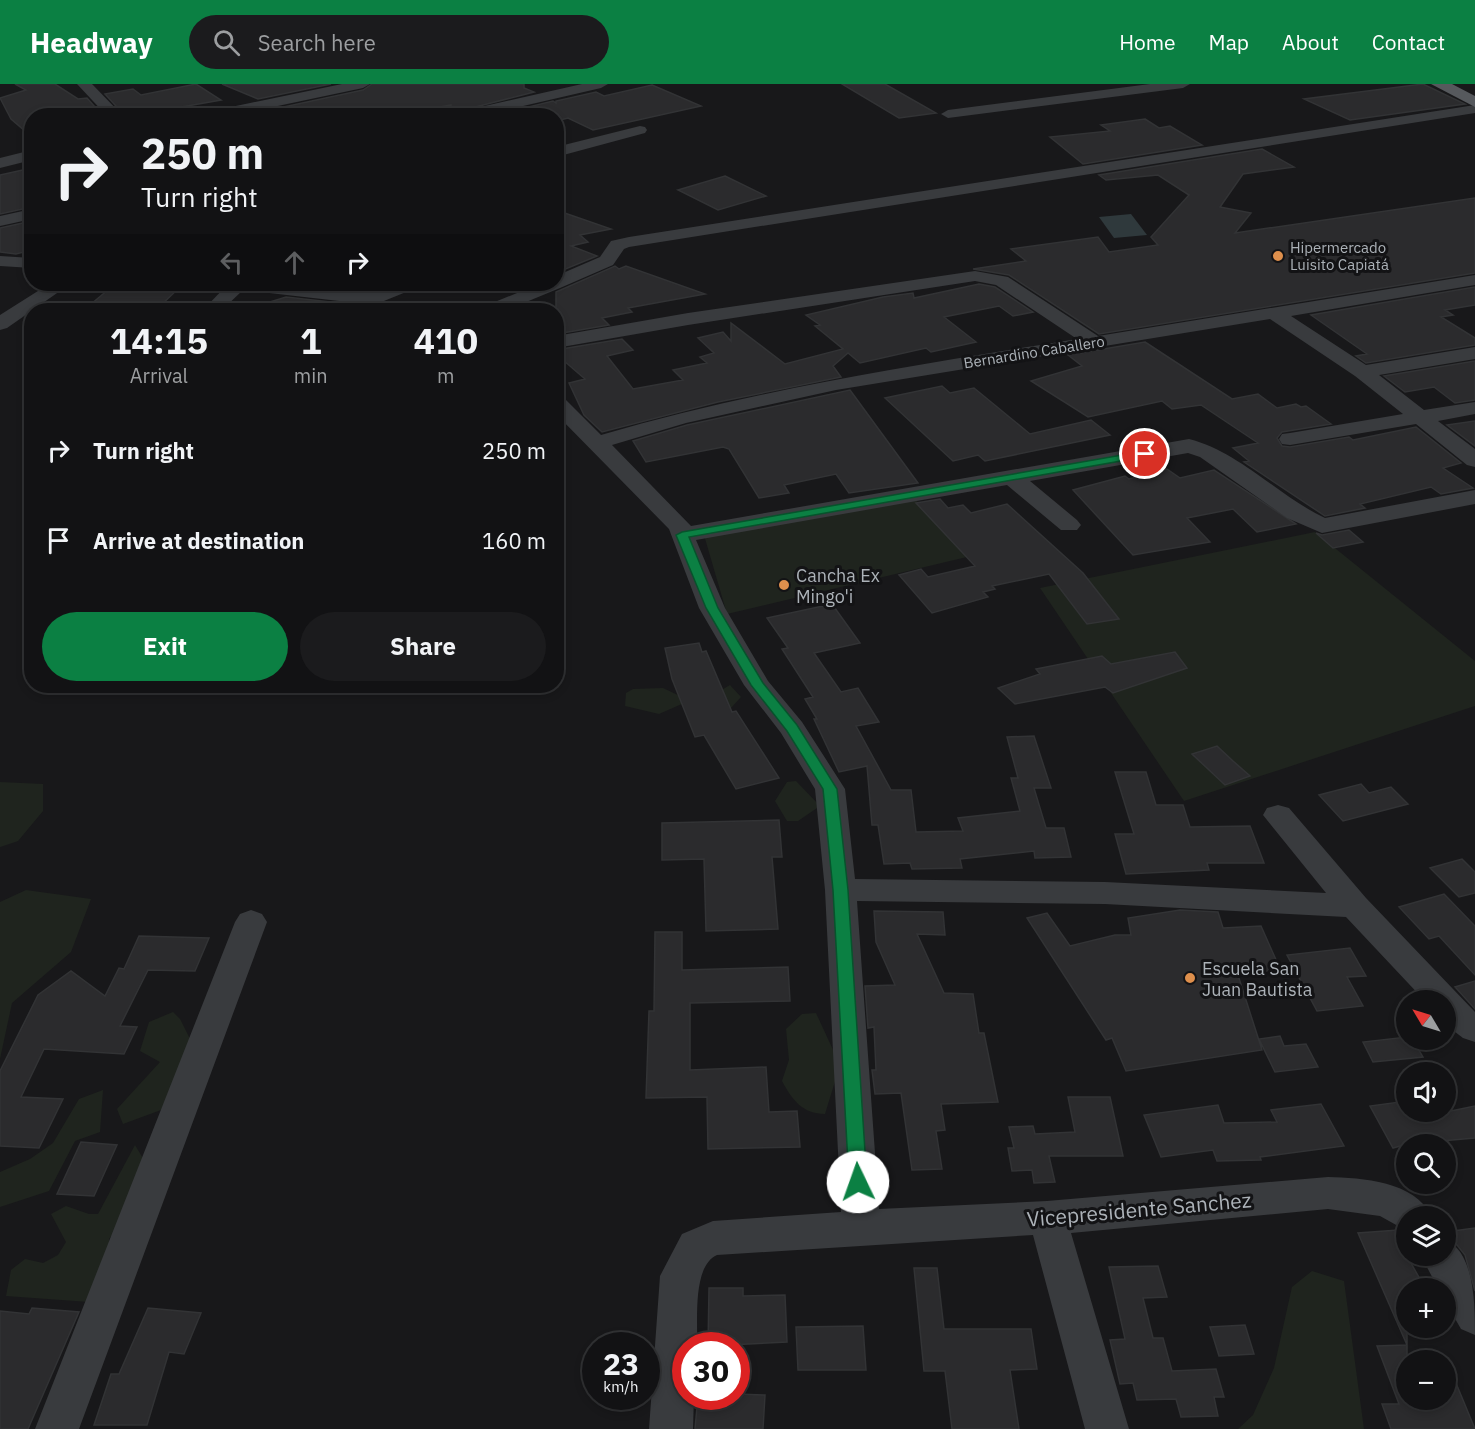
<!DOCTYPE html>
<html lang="en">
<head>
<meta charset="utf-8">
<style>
  :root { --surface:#121214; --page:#1b1b1d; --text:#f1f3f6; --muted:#9c9ea0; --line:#313234; --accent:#0b8043 }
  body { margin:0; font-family:"IBM Plex Sans",sans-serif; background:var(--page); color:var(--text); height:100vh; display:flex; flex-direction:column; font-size:22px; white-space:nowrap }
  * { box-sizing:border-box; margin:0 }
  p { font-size:20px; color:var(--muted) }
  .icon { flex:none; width:33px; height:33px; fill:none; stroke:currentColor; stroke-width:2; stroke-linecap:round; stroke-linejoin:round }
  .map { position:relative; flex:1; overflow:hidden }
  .sheet { position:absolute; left:24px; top:219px; width:540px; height:390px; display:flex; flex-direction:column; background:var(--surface); border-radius:24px; box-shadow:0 3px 9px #0003,0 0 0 2px var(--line) }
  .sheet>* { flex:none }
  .hud { position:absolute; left:24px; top:24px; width:540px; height:183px; border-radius:24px; box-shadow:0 3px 9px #0003,0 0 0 2px var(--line); background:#121214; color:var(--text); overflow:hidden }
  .needle { width:39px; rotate:308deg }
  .fabs { position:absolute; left:1396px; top:906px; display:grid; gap:12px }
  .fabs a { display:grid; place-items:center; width:60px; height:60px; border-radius:50%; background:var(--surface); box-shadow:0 3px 9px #0003,0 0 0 2px var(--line); font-size:30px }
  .speed { position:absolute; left:582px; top:1248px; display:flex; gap:12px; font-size:30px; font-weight:700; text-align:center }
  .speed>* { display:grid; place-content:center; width:78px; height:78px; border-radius:50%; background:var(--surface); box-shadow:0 3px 9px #0003,0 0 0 2px var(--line); line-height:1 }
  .speed small { font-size:15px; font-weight:400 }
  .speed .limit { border:9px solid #d22; background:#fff; color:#111 }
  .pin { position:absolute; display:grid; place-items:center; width:51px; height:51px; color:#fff; margin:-26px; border:3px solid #fff; border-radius:50%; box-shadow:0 2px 6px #0007 }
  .me { position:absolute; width:66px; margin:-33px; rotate:357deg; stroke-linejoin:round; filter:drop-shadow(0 0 4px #0008) }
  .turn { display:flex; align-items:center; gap:21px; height:126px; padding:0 18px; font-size:27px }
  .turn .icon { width:78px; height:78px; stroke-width:2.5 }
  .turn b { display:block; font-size:42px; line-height:51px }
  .lanes { display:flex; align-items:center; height:57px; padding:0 18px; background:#0003; justify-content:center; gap:30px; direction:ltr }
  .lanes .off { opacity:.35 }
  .eta { display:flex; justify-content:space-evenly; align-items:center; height:102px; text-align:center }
  .eta b { font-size:36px; font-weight:700; line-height:42px }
  .cta { display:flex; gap:12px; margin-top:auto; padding:12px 18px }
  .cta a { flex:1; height:69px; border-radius:36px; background:var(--accent); color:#fff; font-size:24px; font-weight:700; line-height:69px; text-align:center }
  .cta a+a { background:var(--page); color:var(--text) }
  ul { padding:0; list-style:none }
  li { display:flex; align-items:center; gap:18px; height:90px; padding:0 18px }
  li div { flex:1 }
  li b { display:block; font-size:22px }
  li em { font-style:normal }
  header { display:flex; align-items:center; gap:36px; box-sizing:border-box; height:84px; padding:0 30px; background:var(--accent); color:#fff }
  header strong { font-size:28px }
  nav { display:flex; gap:33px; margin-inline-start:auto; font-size:21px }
  .search { width:420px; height:54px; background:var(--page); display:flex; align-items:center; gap:15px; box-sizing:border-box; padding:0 21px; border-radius:33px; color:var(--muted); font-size:22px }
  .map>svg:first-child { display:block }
  .green { fill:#1f241e }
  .water { fill:#2f393c }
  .building { fill:#2b2b2d; stroke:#323335; stroke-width:1.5 }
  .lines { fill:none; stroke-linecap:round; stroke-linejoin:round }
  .minor { fill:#393b3e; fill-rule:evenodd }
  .major { fill:#56595d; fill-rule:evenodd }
  .route { fill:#0b8043; stroke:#07532c; stroke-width:1.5 }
  .poi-dot { fill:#de8f4c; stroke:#131315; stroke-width:2 }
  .labels { text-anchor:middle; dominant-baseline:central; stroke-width:6; stroke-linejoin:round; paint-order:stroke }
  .far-poi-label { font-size:15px; fill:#acb2b8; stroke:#131315; text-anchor:start }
  .far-street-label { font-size:15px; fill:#acb2b8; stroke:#131315 }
  .poi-label { font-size:18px; fill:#acb2b8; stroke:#131315; text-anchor:start }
  .near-street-label { font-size:21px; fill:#acb2b8; stroke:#131315 }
</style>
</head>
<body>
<header>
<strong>Headway</strong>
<div class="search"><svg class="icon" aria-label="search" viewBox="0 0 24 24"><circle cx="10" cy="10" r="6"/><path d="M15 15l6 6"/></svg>Search here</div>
<nav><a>Home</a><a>Map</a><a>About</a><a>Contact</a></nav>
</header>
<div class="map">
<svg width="1475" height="1345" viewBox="0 0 1475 1345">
  <rect width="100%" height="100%" fill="#18181a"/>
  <path class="green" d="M914 414 971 472 727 530 704 451Z
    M1315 448 1475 577V622L1184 717 1040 504Z
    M730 601 741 613 731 624 711 625 684 619 659 630 625 622 626 609 633 605 663 604 686 615 715 610Z
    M796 697 820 722 798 737H787L775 717 787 698Z
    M0 698 43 700V727L18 757 0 763Z
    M26 806 91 815 71 868 12 919 0 975V818Z
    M173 928 180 935 195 965 190 985 161 1026 123 1040 117 1025 160 978 140 967 149 938Z
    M816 929 840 981 825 1030C803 1030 792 1016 782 997L789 976 786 945 802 930Z
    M103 1006 100 1048 75 1057 49 1107 0 1123V1088L30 1075 53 1059 79 1015Z
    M135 1061 157 1098 109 1155 110 1180 89 1218 6 1212 11 1186 25 1175 43 1179 58 1171 66 1158 51 1130 66 1122 89 1130H98Z
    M1312 1187 1344 1197 1364 1345H1238L1253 1331 1274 1284 1292 1203Z"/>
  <path class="water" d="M1131 130 1147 151 1114 154 1099 133Z"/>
  <path class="building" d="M15 0H55L78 15 87 14 103 32H32V53L11 35 0 14 26 6Z
    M196 0 221 16 176 24 186 32H125L105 10 133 5 141 11Z
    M222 0H331L258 15Z
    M372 0H524V4L534 8 452 29 451 21 391 32H314L305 27 293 30 279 24 363 6Z
    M842 0H885L936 29 899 34Z
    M1423 0 1465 20 1350 36 1304 15Z
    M652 1 701 22 593 46 568 34 556 37V32H492L553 17 556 19V17L596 8 604 12Z
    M1145 35 1159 44 1170 42 1202 61 1083 80 1050 53 1110 47 1101 41Z
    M1262 65 1294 83 1243 90 1220 123 1251 129 1235 149 1475 114V189L1099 250 1009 191 973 185 1026 177 1011 165 1098 153 1109 168 1158 161 1151 153 1189 111 1158 91 1106 96 1099 91Z
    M32 84V123L0 130V91Z
    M725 92 766 112 718 126 678 106Z
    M556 126 611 145 580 151 588 158 571 162 597 172 556 189Z
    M32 137V166L16 170 0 168V144Z
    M615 182 619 185 626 182 705 210 628 224 632 228 602 234 609 241 556 250V208Z
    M115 200H183L156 226H84Z
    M979 200 995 203 1033 228 1013 232 999 222 944 233 976 258 931 268 926 264 860 279 848 269 833 282 841 293 718 318 602 348 584 331 569 299 585 295 556 270V266L622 255 633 266 607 272 633 305 683 296 673 286 707 279 700 273 714 269 698 254 723 248 731 257V239L785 280 843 265 815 242 820 241 806 231 883 213 913 209 914 214Z
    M1475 203V221L1445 226 1453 231 1441 233 1475 254V261L1366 279 1356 272 1367 270 1311 231Z
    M286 213 330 218 313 226H261L260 221Z
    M1145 258 1232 315 1258 310 1277 324 1296 320 1301 323 1306 322 1331 340 1282 348 1277 354 1282 362 1290 363 1349 353 1353 356 1416 343 1461 379 1443 384 1473 404 1441 410 1431 403 1360 420 1365 424 1325 432 1244 378 1249 377 1233 364 1258 359 1201 321 1172 325 1162 317 1088 333 1031 297 1082 282 1068 271Z
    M1475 277V316L1455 319 1434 303 1405 308 1384 292Z
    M942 302 950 309 974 304 1030 350 1091 336 1110 351 985 377 978 371 953 377 885 314Z
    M850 306 918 399 849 409 836 390 784 401 789 409 759 414 729 365 723 363 646 378 633 357 687 341Z
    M1475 337V362L1447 341Z
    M1167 385 1180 394 1214 386 1296 440 1257 448 1233 425 1187 434 1210 458 1133 471 1073 406 1125 392 1129 395Z
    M940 415 948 424 963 421 971 429 1007 420 1083 489 1119 535 1087 540 1049 490 992 502 995 505 983 508 988 513 932 529 899 491 921 485 928 493 975 482 916 419Z
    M1349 446 1363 458 1333 464 1316 449 1322 451Z
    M832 520 860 559 814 569 841 608 858 604 879 638 856 642 891 706H911L916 748 963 747 958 734 1020 727 1011 694H1018L1007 653 1034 652 1051 704H1034L1046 744H1064L1071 773 1035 774 1034 767 960 775 962 784 912 785 910 779 884 780 878 741H872L867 682 839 688 814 635H817L805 615 813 613 782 565 788 564 767 534Z
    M699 559 702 568 706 567 732 628 736 627 779 694 736 705 704 651 695 653 672 595 665 564Z
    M1175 568 1187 584 1113 609 1105 603 1015 620 998 604 1040 590 1036 585 1102 572 1111 580Z
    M1217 662 1233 677 1250 692 1225 701 1192 670Z
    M1115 688H1146L1156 721H1183L1190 743 1250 742 1264 779H1207L1209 786 1126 790 1115 750H1134Z
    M1361 700 1369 709 1391 703 1408 720 1343 737 1319 711Z
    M779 736 782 773H772L778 845 706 847 704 775 662 776V739Z
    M1462 775 1475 788V809L1459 813 1430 784Z
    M1444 810 1475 842V891L1439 852 1429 855 1399 823Z
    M1180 826 1218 828 1223 844 1261 842 1281 887 1237 888 1262 966 1126 987 1112 954 1106 956 1027 834 1047 829 1070 862 1115 851H1131L1128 834Z
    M874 827 943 828 945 851 917 850 944 909 973 910 979 949H984L998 1018 941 1020 945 1046 936 1047 942 1085 912 1086 901 1009 875 1010 872 986H876L874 943 868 944 865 902 895 901 876 858Z
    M655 848H682V886L788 883 790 917 690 919V986L766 983 769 1028 797 1027 800 1063 708 1065 707 1013 646 1014 649 927H654Z
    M139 852 209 854 195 887 148 886 120 942 137 943 124 970 44 965 21 1013 63 1015 39 1064 0 1062V987L38 911 71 887 105 912 119 884 124 885Z
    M1350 864 1366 892 1347 893 1363 922 1317 927 1287 871Z
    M1475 897V925L1455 903Z
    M1280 952 1284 962 1306 960 1318 983 1275 988 1259 955Z
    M1407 953V956H1413L1423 973 1373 978 1363 958Z
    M1068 1013H1110L1123 1072H1049L1055 1098 1034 1099 1032 1086 1012 1087 1008 1064H1014L1009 1043 1033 1042 1035 1050 1075 1048Z
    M1407 1017V1028H1446L1475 1022V1054L1407 1060 1393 1064 1370 1022Z
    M1321 1020 1344 1062 1260 1073 1261 1076 1217 1077 1213 1066 1161 1073 1144 1031 1218 1021 1224 1039 1277 1038 1271 1026Z
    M81 1058 117 1061 94 1112 57 1110Z
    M1475 1144V1207L1465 1171 1457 1161 1446 1154V1148Z
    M1398 1146 1407 1172 1425 1204H1407V1320L1446 1318V1275L1475 1345H1391L1382 1320H1399L1377 1262 1407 1261 1358 1149Z
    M1158 1182 1167 1213 1143 1214 1153 1254H1163L1172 1287 1216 1285 1224 1313H1214L1218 1332 1181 1333 1176 1315 1137 1316 1133 1299 1120 1300 1110 1256 1125 1255 1109 1183Z
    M914 1184H937L944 1245H1031L1037 1285 1010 1286 1019 1345H952L945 1287H924Z
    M709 1204H743V1212L785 1211 787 1258 708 1262Z
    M32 1224 79 1228 28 1345H0V1227L29 1230Z
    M148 1224 201 1229 184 1270 169 1268 147 1341H94L111 1290H119Z
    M1245 1241 1254 1270 1219 1272 1210 1243Z
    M863 1242 866 1286H798L796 1243Z
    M736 1310 765 1311 763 1345H695L698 1312H736Z"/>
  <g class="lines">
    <path class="minor" d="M77 0H92L123 32H107Z
      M342 0H370L363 4 231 32H200L207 28Z
      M582 0H608L601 4 480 32H451L458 28Z
      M1150 0H1190L1183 4 948 34 941 30 948 26Z
      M1475 21V29L629 163 624 165 613 181 560 204 507 226H483L485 222 539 200H556V192L600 173 611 157 629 153Z
      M640 42 645 43 647 46 645 49 556 73V63Z
      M32 66V76L0 84V74Z
      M32 125V135L0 142V132Z
      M0 172 32 174V184L0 182Z
      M975 187 1008 193 1098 252 1475 191V201L1291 232 1366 281 1475 263V275L1379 291 1424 326 1475 318V330L1438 337 1475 365V383L1467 381 1416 340 1290 361 1282 360 1279 355 1282 350 1290 349 1403 330 1355 292 1270 235 836 306 686 339 612 361 691 442 1189 355C1240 368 1278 412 1325 434L1475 406V420L1322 449 1287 434 1200 373 1188 369 1030 397 1077 436 1081 441 1077 446H1061L1007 401 696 456 725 524 768 597 802 638 845 705 855 795 1105 798 1326 809 1263 731 1267 724 1278 721 1289 724 1366 814 1475 928V958L1463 954 1446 941V916H1424L1346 833 1105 820 857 817 879 1125 1047 1117 1328 1093C1362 1094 1415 1097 1431 1132H1407V1147L1380 1132 1328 1125 1071 1149 1129 1345H1085L1033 1151 717 1171C692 1182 698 1237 697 1262H686V1312H694L693 1345H649L660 1192 682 1150 713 1137 841 1128 825 806 815 705 781 649 744 601 699 524 669 445 556 330V311L563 313 601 351C757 305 917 281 1077 255L996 201 975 197 688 241 556 264V252L688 229Z
      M49 200H70L7 244 0 246V231Z
      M228 200H285L372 209 395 200H419L416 204 374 221 243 206 222 226H203Z
      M251 826 262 830 267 838 79 1345H35L235 838 240 830Z
      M1446 1156C1475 1169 1475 1222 1475 1251L1461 1245 1446 1219V1204H1438L1421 1172H1446Z"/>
    <path class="major" d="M1431 0H1452L1475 12V23Z"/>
  </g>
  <path class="route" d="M1145 367 1149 368V372L689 453 718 524 763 599 797 641 837 705 848 806 867 1098 865 1103 858 1106 852 1103 849 1098 833 806 823 705 787 647 751 601 706 524 676 451 682 448Z"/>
  <g class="poi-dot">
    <circle cx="1278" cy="172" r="6"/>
    <circle cx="784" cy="501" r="6"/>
    <circle cx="1190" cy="894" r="6"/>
  </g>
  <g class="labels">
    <g class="far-poi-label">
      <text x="1290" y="163">Hipermercado<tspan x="1290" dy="17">Luisito Capiatá</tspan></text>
    </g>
    <g class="far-street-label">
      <text transform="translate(1034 268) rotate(-9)">Bernardino Caballero</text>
    </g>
    <g class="poi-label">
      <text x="796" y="491">Cancha Ex<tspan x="796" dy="21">Mingo'i</tspan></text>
      <text x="1202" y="884">Escuela San<tspan x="1202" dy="21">Juan Bautista</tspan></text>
    </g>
    <g class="near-street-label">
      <text transform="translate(1139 1125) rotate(-5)">Vicepresidente Sanchez</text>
    </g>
  </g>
</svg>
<div class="fabs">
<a><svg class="needle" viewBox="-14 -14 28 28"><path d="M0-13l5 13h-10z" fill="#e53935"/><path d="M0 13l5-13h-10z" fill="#9c9ea0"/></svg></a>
<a><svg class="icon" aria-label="sound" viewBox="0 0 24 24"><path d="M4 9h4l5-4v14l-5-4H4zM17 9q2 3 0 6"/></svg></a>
<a><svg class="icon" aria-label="search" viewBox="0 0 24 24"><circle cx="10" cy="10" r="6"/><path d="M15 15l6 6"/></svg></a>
<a><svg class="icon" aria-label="layers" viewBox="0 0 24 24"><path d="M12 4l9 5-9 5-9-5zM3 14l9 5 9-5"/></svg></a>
<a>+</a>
<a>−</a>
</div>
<div class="speed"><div>23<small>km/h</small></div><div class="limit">30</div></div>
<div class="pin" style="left:1145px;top:370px;background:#d93025"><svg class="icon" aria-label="arrive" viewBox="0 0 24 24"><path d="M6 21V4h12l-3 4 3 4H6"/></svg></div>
<svg class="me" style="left:858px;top:1098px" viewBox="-20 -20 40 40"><circle r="19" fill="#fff"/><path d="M0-13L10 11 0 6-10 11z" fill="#0b8043"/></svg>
<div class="hud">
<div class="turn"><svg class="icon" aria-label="right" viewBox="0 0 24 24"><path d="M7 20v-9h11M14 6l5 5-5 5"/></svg><div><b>250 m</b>Turn right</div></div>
<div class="lanes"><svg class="icon off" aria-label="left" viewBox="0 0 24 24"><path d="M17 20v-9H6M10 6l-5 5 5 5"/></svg><svg class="icon off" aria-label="ahead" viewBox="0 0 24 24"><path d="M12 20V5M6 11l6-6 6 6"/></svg><svg class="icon" aria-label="right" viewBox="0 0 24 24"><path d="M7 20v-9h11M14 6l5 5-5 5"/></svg></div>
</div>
<section class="sheet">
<div class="eta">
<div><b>14:15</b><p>Arrival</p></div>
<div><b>1</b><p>min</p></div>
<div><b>410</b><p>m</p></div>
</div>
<ul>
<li><svg class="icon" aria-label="right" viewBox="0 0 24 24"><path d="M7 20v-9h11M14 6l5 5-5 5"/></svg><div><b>Turn right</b></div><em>250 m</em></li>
<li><svg class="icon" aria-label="arrive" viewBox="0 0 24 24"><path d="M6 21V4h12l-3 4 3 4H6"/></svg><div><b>Arrive at destination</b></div><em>160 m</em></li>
</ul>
<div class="cta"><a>Exit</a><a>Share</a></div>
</section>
</div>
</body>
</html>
